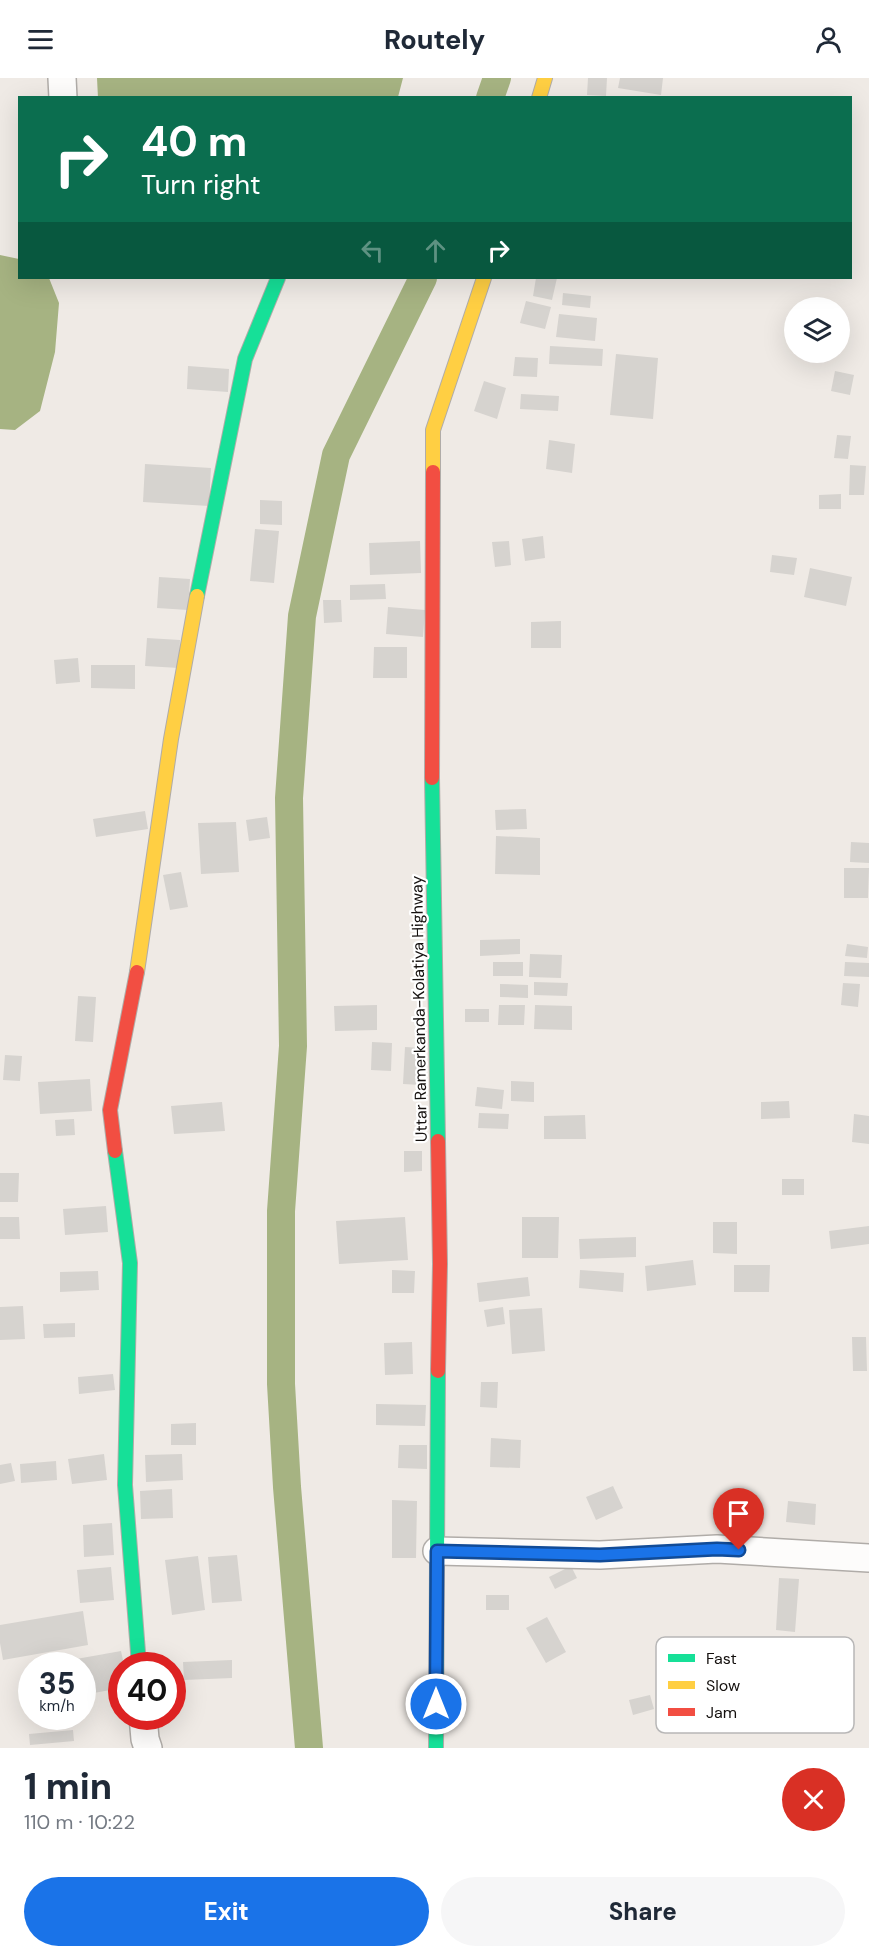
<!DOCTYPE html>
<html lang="en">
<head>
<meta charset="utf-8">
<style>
  :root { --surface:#fff; --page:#f6f6f7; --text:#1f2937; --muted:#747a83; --accent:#1a73e8 }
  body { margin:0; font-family:"DM Sans",sans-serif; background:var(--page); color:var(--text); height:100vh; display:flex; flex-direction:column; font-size:22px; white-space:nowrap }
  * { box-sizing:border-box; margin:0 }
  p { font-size:20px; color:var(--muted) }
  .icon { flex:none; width:33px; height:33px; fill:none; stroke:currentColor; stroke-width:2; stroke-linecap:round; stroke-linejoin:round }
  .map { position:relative; height:1670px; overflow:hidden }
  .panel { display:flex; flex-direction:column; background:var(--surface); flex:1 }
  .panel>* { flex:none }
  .banner { position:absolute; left:18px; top:18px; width:834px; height:183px; border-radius:0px; box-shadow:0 6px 24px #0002; background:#0b6e4f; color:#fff; overflow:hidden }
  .tools { position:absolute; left:784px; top:219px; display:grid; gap:12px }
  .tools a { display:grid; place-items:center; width:66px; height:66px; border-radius:50%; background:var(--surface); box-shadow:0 6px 24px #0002; font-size:30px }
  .speed { position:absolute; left:18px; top:1574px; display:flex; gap:12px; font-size:30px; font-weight:700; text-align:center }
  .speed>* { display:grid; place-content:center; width:78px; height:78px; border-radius:50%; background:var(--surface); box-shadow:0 6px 24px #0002; line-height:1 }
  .speed small { font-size:15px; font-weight:400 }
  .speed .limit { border:9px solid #d22; background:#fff; color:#111 }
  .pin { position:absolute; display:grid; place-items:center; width:51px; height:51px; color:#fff; margin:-62px -26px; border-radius:50% 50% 50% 0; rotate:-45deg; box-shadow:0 0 6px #0007 }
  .pin .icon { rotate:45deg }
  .me { position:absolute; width:66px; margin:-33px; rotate:0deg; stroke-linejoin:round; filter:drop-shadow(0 0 4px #0008) }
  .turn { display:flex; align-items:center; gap:21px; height:126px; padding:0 24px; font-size:27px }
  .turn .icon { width:78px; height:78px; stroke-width:2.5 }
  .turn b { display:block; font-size:42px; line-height:51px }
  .lanes { display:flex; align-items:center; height:57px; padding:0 24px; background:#0003; justify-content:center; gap:30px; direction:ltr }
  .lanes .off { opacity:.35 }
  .round { display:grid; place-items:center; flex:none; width:63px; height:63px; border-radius:32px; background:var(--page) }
  .head { display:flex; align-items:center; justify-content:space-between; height:102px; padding:0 24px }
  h1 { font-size:36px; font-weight:800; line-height:45px }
  .cta { display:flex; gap:12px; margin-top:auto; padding:12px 24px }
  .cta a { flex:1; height:69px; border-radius:36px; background:var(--accent); color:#fff; font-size:24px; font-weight:800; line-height:69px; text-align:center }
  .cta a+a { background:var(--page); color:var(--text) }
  header { display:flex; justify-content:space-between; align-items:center; height:78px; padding:0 24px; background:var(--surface); font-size:27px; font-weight:800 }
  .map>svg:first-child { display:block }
  .water { fill:#a6b382 }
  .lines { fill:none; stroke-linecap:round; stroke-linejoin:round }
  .canal { stroke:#a6b382; stroke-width:28 }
  .building { fill:#d6d3cf }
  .street-casing { stroke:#b0aca8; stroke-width:30 }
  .fast-casing { stroke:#b0aca8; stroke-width:16 }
  .slow-casing { stroke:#b0aca8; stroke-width:16 }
  .jam-casing { stroke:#b0aca8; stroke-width:16 }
  .street { stroke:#fdfcfb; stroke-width:27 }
  .fast { stroke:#16e098; stroke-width:14 }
  .slow { stroke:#ffcf43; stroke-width:14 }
  .jam { stroke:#f24e42; stroke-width:14 }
  .route-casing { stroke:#114b97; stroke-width:15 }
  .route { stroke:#1a73e8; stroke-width:10 }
  .labels { text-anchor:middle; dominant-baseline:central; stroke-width:4.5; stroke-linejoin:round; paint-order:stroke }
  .street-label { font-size:16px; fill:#14100e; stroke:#fff }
  .key { fill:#fff; stroke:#b8b7b7; stroke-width:1.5 }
  .key-label { font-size:16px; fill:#14100e }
</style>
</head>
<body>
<header><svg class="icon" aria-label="menu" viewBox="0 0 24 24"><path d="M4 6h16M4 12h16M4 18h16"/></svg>Routely<svg class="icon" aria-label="person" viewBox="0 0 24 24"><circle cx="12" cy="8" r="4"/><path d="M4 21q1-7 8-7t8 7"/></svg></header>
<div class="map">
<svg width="869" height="1670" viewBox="0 0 869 1670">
  <rect width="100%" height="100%" fill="#efeae5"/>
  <path class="water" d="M97 0H403L398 19 98 20Z
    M0 177 19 181 20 200H49L59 225 55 274 40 333 15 352 0 351Z"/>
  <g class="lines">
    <path class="canal" d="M490 20 497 0
      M309 1670 287 1409 281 1306V1133L293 968 289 720 302 538 336 377 423 200"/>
  </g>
  <path class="building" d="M588 0H607L606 18 587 17Z
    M620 0H663L661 17 618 10Z
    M536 200H557L552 222 533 218Z
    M563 215 591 218 590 230 562 227Z
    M526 223 551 229 545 251 520 245Z
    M559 236 597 240 595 263 556 259Z
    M550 268 603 271 602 288 549 286Z
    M616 276 658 280 653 341 610 337Z
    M515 279 538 280 537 299 513 298Z
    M188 288 229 291 228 314 187 311Z
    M835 293 854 297 850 317 831 313Z
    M484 303 506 310 497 341 474 333Z
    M521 316 559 318 558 333 520 331Z
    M837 357 851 358 848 381 834 380Z
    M549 362 575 366 572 395 546 391Z
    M145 386 211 390 209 428 143 424Z
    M850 387 866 388 864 417H849Z
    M841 416V431H819V417Z
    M260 422 282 423V447L260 446Z
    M255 451 279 453 274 505 250 503Z
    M543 458 545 480 525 483 522 461Z
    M420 463 421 495 370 497 369 465Z
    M509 463 511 487 495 489 492 464Z
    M772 477 797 480 794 497 770 494Z
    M810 490 852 499 846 528 804 519Z
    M159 499 190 501 188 532 157 530Z
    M385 506 386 521 350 522V507Z
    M323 522H341L342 544 324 545Z
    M388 529 425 532 423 559 386 556Z
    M561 543V570H531V544Z
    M147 560 180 562 179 590 145 588Z
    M374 569H407V600H373Z
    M78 580 80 604 56 606 54 582Z
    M91 587H135V611L91 610Z
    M526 731 527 751 496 752 495 732Z
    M145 733 148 751 96 759 93 741Z
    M267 739 270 760 249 763 246 742Z
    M236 744 239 794 201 796 198 745Z
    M496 758 540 760V797L495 796Z
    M851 764 869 765V785L850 784Z
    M844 790H869L868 820H844Z
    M181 794 188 829 170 832 163 797Z
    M520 861V876L480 878V862Z
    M847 866 868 869 867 880 845 878Z
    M530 876 562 877 561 900 529 899Z
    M493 884H523V898H493Z
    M845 884 869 885V899L844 898Z
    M534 904 568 905 567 918 534 917Z
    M843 905 860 906 858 929 841 927Z
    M500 906 528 907V920L500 919Z
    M78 918 96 919 93 964 75 963Z
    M377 927V952L335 953 334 928Z
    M499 927H525L524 947H498Z
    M535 927 572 928V952L534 951Z
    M465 931H489V944H465Z
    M372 964 392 965 391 993 371 992Z
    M405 969 423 970 421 1007 403 1006Z
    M5 977 22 978 20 1003 3 1002Z
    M90 1001 92 1033 40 1036 38 1004Z
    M511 1003 534 1004V1024L511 1023Z
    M477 1009 504 1012 502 1031 475 1028Z
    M789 1023 790 1040 761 1041V1024Z
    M222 1024 225 1053 174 1056 171 1028Z
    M479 1035 509 1036 508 1051 478 1050Z
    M854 1036 869 1038V1066L852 1064Z
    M585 1037 586 1061H544V1038Z
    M74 1041 75 1057 56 1058 55 1042Z
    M404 1073H422V1093L404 1094Z
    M0 1095H19L18 1124H0Z
    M782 1101H804V1117H782Z
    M106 1128 108 1154 65 1157 63 1131Z
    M0 1139H19L20 1161H0Z
    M405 1139 408 1182 339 1186 336 1143Z
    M522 1139H559L558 1180H522Z
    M713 1144H737V1176L713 1175Z
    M869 1148V1166L831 1171 829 1153Z
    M636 1159V1179L580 1181 579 1161Z
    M693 1182 696 1207 647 1213 645 1188Z
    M734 1187H770L769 1214H734Z
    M392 1192 415 1193 414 1215H392Z
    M580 1192 624 1195 623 1214 579 1210Z
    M98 1193 99 1212 60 1214V1194Z
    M528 1199 530 1218 479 1224 477 1205Z
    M23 1228 25 1261 0 1262V1229Z
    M503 1229 505 1246 487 1249 484 1232Z
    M542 1230 545 1273 512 1276 509 1232Z
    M75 1245V1259L44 1260 43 1246Z
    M852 1259H866L867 1293H853Z
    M412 1264 413 1296 385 1297 384 1265Z
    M113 1296 115 1312 79 1316 78 1299Z
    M481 1304H498L497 1330 480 1329Z
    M376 1326 426 1327 425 1348 376 1347Z
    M196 1345V1367H171V1346Z
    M491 1360 521 1362 520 1390 490 1389Z
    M399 1367H427V1391L398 1390Z
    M104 1376 107 1402 72 1406 68 1381Z
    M182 1376 183 1402 146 1404 145 1377Z
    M56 1383 57 1402 21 1405 20 1386Z
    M11 1385 15 1403 0 1406V1387Z
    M613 1408 623 1430 596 1442 586 1419Z
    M172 1411 173 1440 141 1441 140 1413Z
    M392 1422 417 1423 416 1480H392Z
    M788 1423 816 1426 815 1447 786 1444Z
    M112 1445 114 1477 84 1479 83 1447Z
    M237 1477 242 1523 212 1525 208 1479Z
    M198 1478 205 1532 172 1537 165 1482Z
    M571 1488 577 1500 555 1511 549 1499Z
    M111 1489 114 1522 80 1525 77 1492Z
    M779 1500 799 1501 795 1554 776 1552Z
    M486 1517H509V1532H486Z
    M83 1533 88 1567 3 1582 0 1565V1547Z
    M547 1539 566 1574 546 1585 526 1550Z
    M121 1573 124 1587H122V1610L82 1617V1587H55L54 1585Z
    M232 1582V1600L184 1602 183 1584Z
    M650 1617 654 1631 633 1637 629 1622Z
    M73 1652 74 1663 30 1667 29 1656Z"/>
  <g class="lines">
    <g class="street-casing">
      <path id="street" d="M62 0 63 20
        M437 1473 600 1477 717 1471 869 1480
        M143 1638 145 1661 148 1670"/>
    </g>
    <g class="fast-casing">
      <path id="fast" d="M197 518 245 281 278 200
        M432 700 438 1063
        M115 1073 130 1185 125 1407 139 1587
        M436 1670 438 1293"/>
    </g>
    <g class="slow-casing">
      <path id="slow" d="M539 20 545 0
        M433 394V352L484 200
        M137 894 171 661 197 518"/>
    </g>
    <g class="jam-casing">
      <path id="jam" d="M432 700 433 394
        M115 1073 110 1032 137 894
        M438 1293 440 1186 438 1063"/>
    </g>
    <use href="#street" class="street"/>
    <use href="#fast" class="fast"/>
    <use href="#slow" class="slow"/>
    <use href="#jam" class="jam"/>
  </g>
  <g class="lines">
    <g class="route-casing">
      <path id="route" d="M436 1626 437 1473 600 1477 717 1471 739 1472"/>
    </g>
    <use href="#route" class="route"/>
  </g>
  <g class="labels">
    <g class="street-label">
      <text transform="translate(419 931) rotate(-91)">Uttar Ramerkanda-Kolatiya Highway</text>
    </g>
  </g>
  <rect x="656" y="1559" width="198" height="96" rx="9" class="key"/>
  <rect x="668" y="1576" width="27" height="8" fill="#16e098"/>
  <rect x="668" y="1603" width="27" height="8" fill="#ffcf43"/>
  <rect x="668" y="1630" width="27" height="8" fill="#f24e42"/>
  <g class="key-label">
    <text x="706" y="1586">Fast</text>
    <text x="706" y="1613">Slow</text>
    <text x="706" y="1640">Jam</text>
  </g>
</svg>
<div class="tools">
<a><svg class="icon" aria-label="layers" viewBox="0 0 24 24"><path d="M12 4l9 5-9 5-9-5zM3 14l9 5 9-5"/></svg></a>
</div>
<div class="speed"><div>35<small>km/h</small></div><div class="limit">40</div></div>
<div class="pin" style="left:739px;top:1472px;background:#d93025"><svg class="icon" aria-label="arrive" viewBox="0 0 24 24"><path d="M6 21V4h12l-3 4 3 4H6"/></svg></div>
<svg class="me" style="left:436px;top:1626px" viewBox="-20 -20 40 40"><circle r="17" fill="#1a73e8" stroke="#fff" stroke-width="3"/><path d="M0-11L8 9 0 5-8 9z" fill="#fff"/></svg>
<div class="banner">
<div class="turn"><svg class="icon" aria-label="right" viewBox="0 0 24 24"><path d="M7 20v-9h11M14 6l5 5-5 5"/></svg><div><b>40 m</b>Turn right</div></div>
<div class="lanes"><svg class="icon off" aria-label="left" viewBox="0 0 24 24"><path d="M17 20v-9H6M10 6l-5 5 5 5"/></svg><svg class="icon off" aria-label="ahead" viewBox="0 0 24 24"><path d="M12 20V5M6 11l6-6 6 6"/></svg><svg class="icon" aria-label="right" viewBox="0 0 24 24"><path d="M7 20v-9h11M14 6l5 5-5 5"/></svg></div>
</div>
</div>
<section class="panel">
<div class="head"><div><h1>1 min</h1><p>110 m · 10:22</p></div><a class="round" style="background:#d93025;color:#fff"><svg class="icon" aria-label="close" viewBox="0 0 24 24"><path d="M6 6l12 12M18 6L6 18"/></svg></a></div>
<div class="cta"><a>Exit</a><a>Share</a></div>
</section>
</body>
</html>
